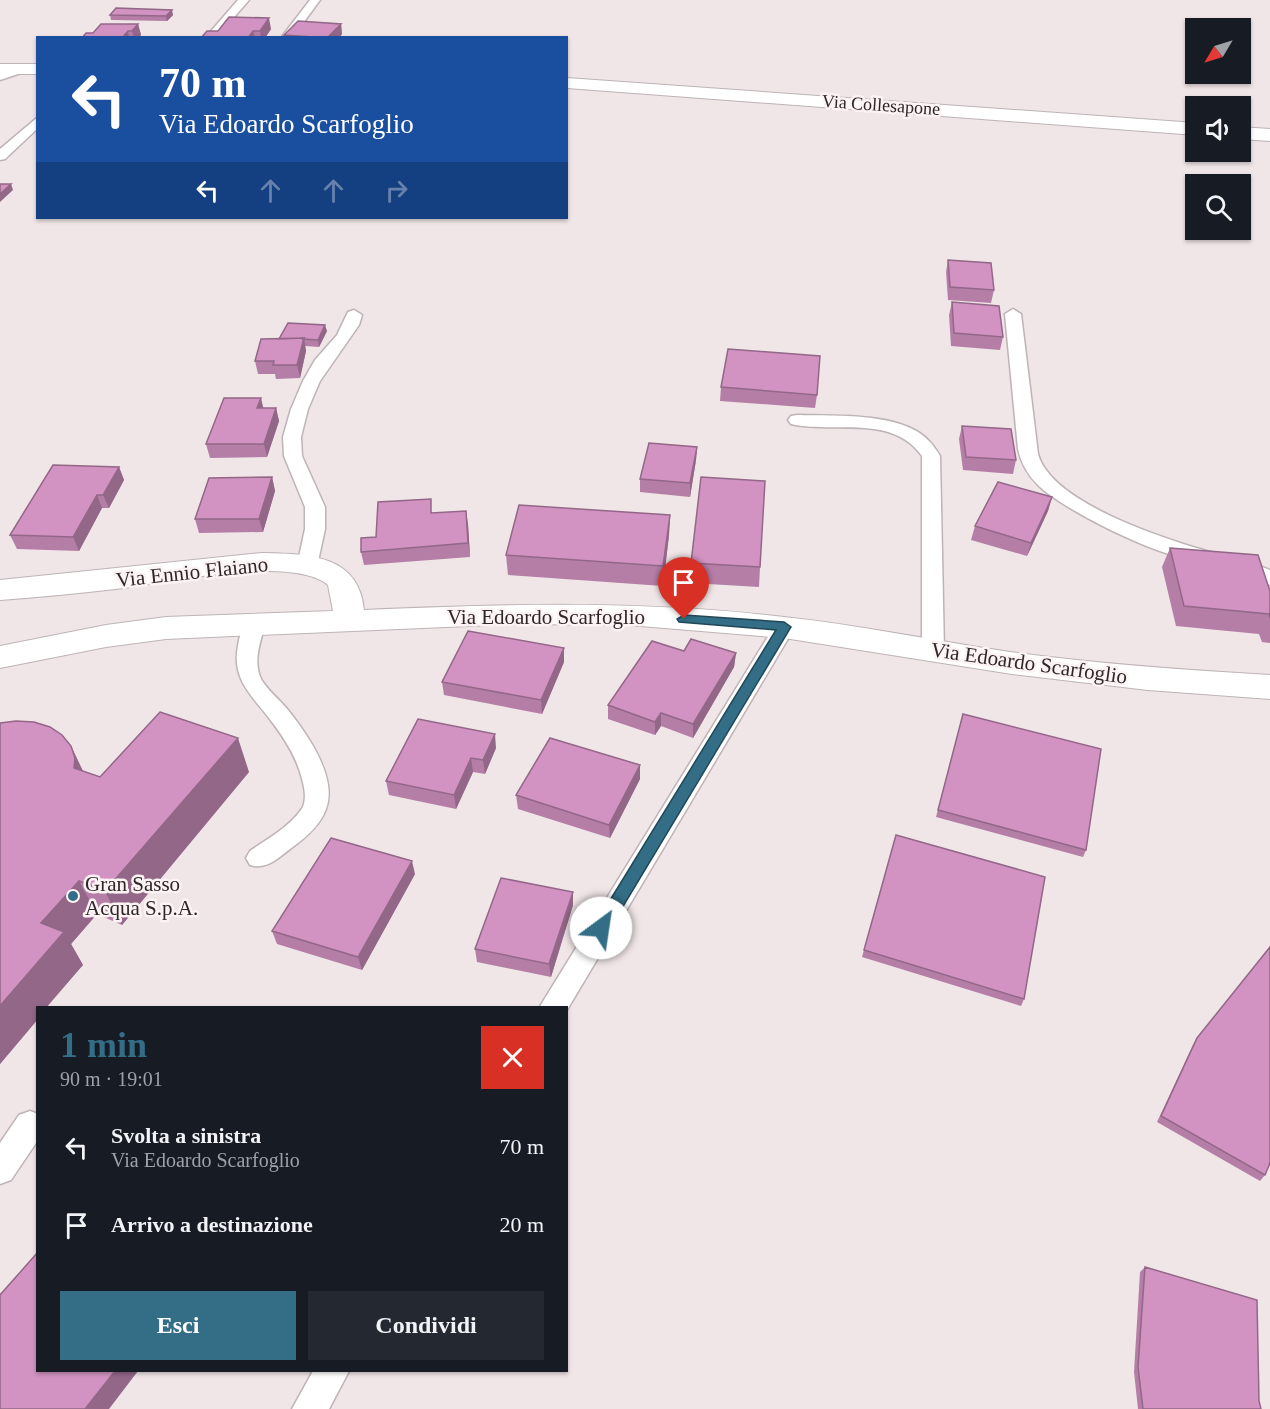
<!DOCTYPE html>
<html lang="it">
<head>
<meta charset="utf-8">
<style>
  :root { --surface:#171b24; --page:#242831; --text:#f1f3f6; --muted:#9ea1a6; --accent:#336e86 }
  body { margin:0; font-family:"Times New Roman",serif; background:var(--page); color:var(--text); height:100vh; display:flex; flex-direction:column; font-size:22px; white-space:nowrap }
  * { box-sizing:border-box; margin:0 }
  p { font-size:20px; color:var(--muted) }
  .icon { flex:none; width:33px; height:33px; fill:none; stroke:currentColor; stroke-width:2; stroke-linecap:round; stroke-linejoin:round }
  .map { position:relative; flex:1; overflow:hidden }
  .panel { position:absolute; left:36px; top:1006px; width:532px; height:366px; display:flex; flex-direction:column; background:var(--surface); border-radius:0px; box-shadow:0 2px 4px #0004 }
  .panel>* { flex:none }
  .banner { position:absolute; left:36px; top:36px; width:532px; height:183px; border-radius:0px; box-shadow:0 2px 4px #0004; background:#1a4fa0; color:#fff; overflow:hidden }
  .needle { width:39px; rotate:232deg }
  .fabs { position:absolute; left:1185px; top:18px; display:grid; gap:12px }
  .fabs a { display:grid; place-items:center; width:66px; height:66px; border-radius:0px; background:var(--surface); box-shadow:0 2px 4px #0004; font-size:30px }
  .pin { position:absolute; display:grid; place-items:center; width:51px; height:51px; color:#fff; margin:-62px -26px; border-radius:50% 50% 50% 0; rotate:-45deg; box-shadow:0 0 6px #0007 }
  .pin .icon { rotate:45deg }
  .me { position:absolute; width:66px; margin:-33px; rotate:31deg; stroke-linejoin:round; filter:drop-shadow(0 0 4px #0008) }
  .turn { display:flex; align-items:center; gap:21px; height:126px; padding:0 24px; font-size:27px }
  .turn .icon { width:78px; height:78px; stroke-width:2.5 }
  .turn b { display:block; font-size:42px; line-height:51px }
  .lanes { display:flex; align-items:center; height:57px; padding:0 24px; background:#0003; justify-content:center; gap:30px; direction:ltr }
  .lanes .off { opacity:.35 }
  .round { display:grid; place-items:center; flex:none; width:63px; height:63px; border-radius:0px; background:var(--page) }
  .summary { display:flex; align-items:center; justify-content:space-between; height:102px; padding:0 24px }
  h1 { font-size:36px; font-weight:700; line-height:45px; color:var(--accent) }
  .action { display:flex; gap:12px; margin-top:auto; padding:12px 24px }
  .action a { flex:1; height:69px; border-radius:0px; background:var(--accent); color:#fff; font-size:24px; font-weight:700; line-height:69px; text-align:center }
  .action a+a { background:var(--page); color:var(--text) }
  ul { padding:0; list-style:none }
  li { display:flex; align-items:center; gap:18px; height:78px; padding:0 24px }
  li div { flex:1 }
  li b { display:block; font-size:22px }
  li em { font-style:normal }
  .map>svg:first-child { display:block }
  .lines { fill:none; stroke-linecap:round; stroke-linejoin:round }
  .lane-casing { stroke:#beb3b6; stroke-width:3 }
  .street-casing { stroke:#beb3b6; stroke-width:2 }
  .lane { fill:#fff; fill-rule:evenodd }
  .street { fill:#fff; fill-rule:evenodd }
  .wall { fill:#b57ea7 }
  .shaded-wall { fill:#936788 }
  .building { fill:#d293c2; stroke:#936788; stroke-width:1.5 }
  .route { fill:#336e86; stroke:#214857; stroke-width:1.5 }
  .poi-dot { fill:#336e86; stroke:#fdf2f4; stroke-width:2 }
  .labels { text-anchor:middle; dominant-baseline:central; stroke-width:5; stroke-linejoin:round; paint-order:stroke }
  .far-street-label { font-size:18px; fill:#2c2728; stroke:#fdf2f4 }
  .street-label { font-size:21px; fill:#2c2728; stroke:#fdf2f4 }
  .poi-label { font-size:21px; fill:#2c2728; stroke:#fdf2f4; text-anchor:start }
</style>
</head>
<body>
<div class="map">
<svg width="1270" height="1409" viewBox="0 0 1270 1409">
  <rect width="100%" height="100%" fill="#f0e5e7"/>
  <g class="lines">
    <g class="lane-casing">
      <path id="lane" d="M238 0H249L216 38H205Z
        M310 0H320L292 38H281Z
        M23 66 29 69 27 71 0 80V72Z
        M38 117V128L5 159 0 160V149Z
        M1013 309 1021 314 1038 454C1051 503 1165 539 1210 552L1213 556 1210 560C1179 569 1061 509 1038 485 1028 475 1021 463 1018 449L1005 314Z
        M354 310 362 315 359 325 320 381 308 409 301 437 302 456 325 507V529L317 566 314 571 307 572 300 571 297 566 305 529V507L284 456 283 437 291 409 303 381 315 360 337 335 348 312Z
        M797 415C833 416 903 412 929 441 933 445 937 451 940 456L944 651 941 656 933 658 925 656 922 651V456C892 413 833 434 791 424L788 420 791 416Z
        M1236 557 1270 570V585L1229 568 1226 563 1229 558Z
        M254 618 261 620 265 625C260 642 253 662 261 679 267 690 280 700 288 710 307 734 338 777 326 809 320 826 304 839 290 849 277 859 266 870 250 865L246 858 250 851C267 839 288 828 301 810 307 802 305 789 302 779 297 758 285 739 272 722 254 697 231 681 238 646 239 637 242 628 247 620Z
        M784 620 791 622 795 627 567 1010 539 1008 777 622Z
        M30 1111 38 1114V1140L11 1180 0 1184V1143L19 1115Z
        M313 1371H349L329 1409H292Z"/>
    </g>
    <g class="street-casing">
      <path id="street" d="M0 64H38V74H0Z
        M567 78 1196 123V135L567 88Z
        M1240 127 1270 129V141L1240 139Z
        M262 553C307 554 359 554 364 610 504 604 644 600 784 617 860 625 935 641 1010 652 1096 664 1183 670 1270 675V699L1148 690 1012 674 784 638 628 625 514 624 166 639 106 647 0 668V646L106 625 166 617 333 611 328 585C291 555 170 582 124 588 83 593 41 597 0 600V580Z"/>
    </g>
    <use href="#lane" class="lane"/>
    <use href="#street" class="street"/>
  </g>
  <path class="wall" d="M110 15H173L167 21 111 20Z
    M138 24 141 35 138 38H82L93 33Z
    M341 24 342 34 339 38H284V35Z
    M271 29 265 38H201L218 31Z
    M948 260 994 290 991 303 948 300 946 272Z
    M952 302 1003 337 1000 350 951 346 949 315Z
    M327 331 319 347 305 346 306 351 300 378 276 379 275 374H258L255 361 279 339Z
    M721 387 817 395 815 408 720 401Z
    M276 408 279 421 267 457 210 458 206 444Z
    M962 426 1016 460 1013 474 963 470 959 439Z
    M697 447 696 460 690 497 640 492V479Z
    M119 467 124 480 109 508H102L79 551 17 549 10 535Z
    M272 477 275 491 263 532 199 533 195 519Z
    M1052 497 1048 511 1027 556 971 540 975 526Z
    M670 515 669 535 663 586 508 575 506 555Z
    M468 524 470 557 364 565 361 552 376 537Z
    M1170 548 1270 591V643L1262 642 1259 634 1176 626 1162 567Z
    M691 563 760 567 759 587 691 583Z
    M564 648V662L542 714 444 695 442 682Z
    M684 651 736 653 734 667 693 738 661 726 655 735 608 719V705Z
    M963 714 1086 850 1083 857 936 817Z
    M0 723 71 746 83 771 100 777 249 772 122 925 97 914 71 944 83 965 38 1008V1019L0 1064Z
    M496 748 485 774 473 772 456 809 389 795 386 781Z
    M640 779 610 838 518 809 516 795Z
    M896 835 1024 999 1021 1006 862 957Z
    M415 874 362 970 277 944 272 931Z
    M573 905 551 977 477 962 475 949Z
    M1197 1038 1265 1175 1260 1181 1157 1122 1193 1045Z
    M1145 1267 1259 1401 1261 1409H1138L1134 1372 1140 1272Z"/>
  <path class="shaded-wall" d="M172 10 173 15 167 21 166 16Z
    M269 18 271 29 265 38H261L260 31Z
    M138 24 141 35 138 38H134L132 31Z
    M341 24 342 34 339 38H327Z
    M128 31 129 38H122Z
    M253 31 255 38H248Z
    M11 184 13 190 0 202V194Z
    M325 325 327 331 319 347 318 340Z
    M304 338 306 351 300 378 297 365Z
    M261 398 264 411 257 408Z
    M276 408 279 421 267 457 264 444Z
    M697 447 696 460 690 497V483Z
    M119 467 124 480 109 508 103 495Z
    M272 477 275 491 263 532 259 519Z
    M97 495 102 508 79 551 73 537Z
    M1052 497 1048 511 1027 556 1031 543Z
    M466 511 468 524 470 557 468 543Z
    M670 515 669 535 663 586V566Z
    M564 648V662L542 714 541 700Z
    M736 653 734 667 693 738V724Z
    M661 713V726L655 735V722Z
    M495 734 496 748 485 774 483 760Z
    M238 738 249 772 122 925 105 891Z
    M71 746 87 780 74 768Z
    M471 758 473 772 456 809 454 795Z
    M640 765V779L610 838 609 825Z
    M412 861 415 874 362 970 358 957Z
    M79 881 97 914 71 944 83 965 46 1008H38V1019L0 1064V1006L41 923Z
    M573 892V905L551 977 549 964Z
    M115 1371H138L109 1409H85Z"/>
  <path class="building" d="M116 8 172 10 166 16 110 15Z
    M229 17 269 18 260 31H253L248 38H201L207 31H218Z
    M298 21 341 24 327 38 284 35Z
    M101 24H138L132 31H128L122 38H82L86 33H93Z
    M0 184H11L0 194Z
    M948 260 991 263 994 290 950 287Z
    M952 302 999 306 1003 337 954 333Z
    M288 323 325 325 318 340 303 339 304 338 279 339Z
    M304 338 297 365H273L274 361H255L261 339Z
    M728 349 820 356 817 395 721 387Z
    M224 398H261L257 408H276L264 444H206Z
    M962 426 1011 429 1016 460 966 457Z
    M649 443 697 447 690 483 640 479Z
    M53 465 119 467 103 495H97L73 537 10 535Z
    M272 477 259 519H195L209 478Z
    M701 477 765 481 760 567 691 563Z
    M998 482 1052 497 1031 543 975 526Z
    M431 499V513L466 511 468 543 361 552V538L376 537 378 502Z
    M519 505 670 515 663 566 506 555Z
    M1170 548 1258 555 1270 591V618L1269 614 1184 606Z
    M468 631 564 648 541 700 442 682Z
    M691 639 736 653 693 724 661 713 655 722 608 705 652 641 684 651Z
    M160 712 238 738 105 891 79 881 41 923 64 932 0 1006V723L16 721 34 722 50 727 62 735 71 746 75 758 74 768 100 777Z
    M963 714 1101 749 1086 850 938 810Z
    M418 719 495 734 483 760 471 758 454 795 386 781Z
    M550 738 640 765 609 825 516 795Z
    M896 835 1045 877 1024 999 864 950Z
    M331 838 412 861 358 957 272 931Z
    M501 878 573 892 549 964 475 949Z
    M1270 947V1163L1265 1175 1161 1116 1197 1038Z
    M38 1252V1371H115L85 1409H0V1295Z
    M1145 1267 1257 1300 1259 1401 1261 1409H1143L1138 1367Z"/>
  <path class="route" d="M684 615 784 622 791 627 607 933 601 934 596 933 593 928 596 923 776 630 679 622 677 619Z"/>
  <circle class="poi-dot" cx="73" cy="896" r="6"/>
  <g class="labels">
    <g class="far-street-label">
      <text transform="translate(881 105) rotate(4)">Via Collesapone</text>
    </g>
    <g class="street-label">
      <text transform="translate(192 572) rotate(-6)">Via Ennio Flaiano</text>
      <text x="546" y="617">Via Edoardo Scarfoglio</text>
      <text transform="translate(1029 663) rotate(8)">Via Edoardo Scarfoglio</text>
    </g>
    <g class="poi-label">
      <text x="85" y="884">Gran Sasso<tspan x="85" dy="24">Acqua S.p.A.</tspan></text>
    </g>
  </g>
</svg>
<div class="fabs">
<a><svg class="needle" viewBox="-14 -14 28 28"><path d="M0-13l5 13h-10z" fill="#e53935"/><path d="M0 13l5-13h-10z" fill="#9ea1a6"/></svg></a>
<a><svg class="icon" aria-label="sound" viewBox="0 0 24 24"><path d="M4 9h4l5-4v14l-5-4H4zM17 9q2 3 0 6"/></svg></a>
<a><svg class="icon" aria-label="search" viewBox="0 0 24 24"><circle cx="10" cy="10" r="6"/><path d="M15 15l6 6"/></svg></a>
</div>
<div class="pin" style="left:684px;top:619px;background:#d93025"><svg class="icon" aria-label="arrive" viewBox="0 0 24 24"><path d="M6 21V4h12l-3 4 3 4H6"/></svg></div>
<svg class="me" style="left:601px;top:928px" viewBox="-20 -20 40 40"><circle r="19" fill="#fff"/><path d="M0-13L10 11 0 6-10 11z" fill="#336e86"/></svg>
<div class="banner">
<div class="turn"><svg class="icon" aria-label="left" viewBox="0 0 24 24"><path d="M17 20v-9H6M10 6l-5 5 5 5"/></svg><div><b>70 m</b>Via Edoardo Scarfoglio</div></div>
<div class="lanes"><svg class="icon" aria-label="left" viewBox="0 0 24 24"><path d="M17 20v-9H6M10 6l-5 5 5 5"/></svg><svg class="icon off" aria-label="ahead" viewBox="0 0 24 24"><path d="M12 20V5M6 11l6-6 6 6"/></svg><svg class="icon off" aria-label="ahead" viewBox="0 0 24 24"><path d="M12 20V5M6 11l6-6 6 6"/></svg><svg class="icon off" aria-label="right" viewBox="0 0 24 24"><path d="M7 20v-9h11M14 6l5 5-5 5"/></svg></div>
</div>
<section class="panel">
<div class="summary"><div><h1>1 min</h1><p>90 m · 19:01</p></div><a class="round" style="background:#d93025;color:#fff"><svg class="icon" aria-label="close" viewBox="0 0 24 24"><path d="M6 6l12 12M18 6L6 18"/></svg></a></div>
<ul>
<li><svg class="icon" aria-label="left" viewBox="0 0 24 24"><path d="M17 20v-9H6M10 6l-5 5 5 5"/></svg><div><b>Svolta a sinistra</b><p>Via Edoardo Scarfoglio</p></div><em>70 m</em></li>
<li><svg class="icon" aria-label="arrive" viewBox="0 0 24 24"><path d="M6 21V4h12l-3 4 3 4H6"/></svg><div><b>Arrivo a destinazione</b></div><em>20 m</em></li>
</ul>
<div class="action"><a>Esci</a><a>Condividi</a></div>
</section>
</div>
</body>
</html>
